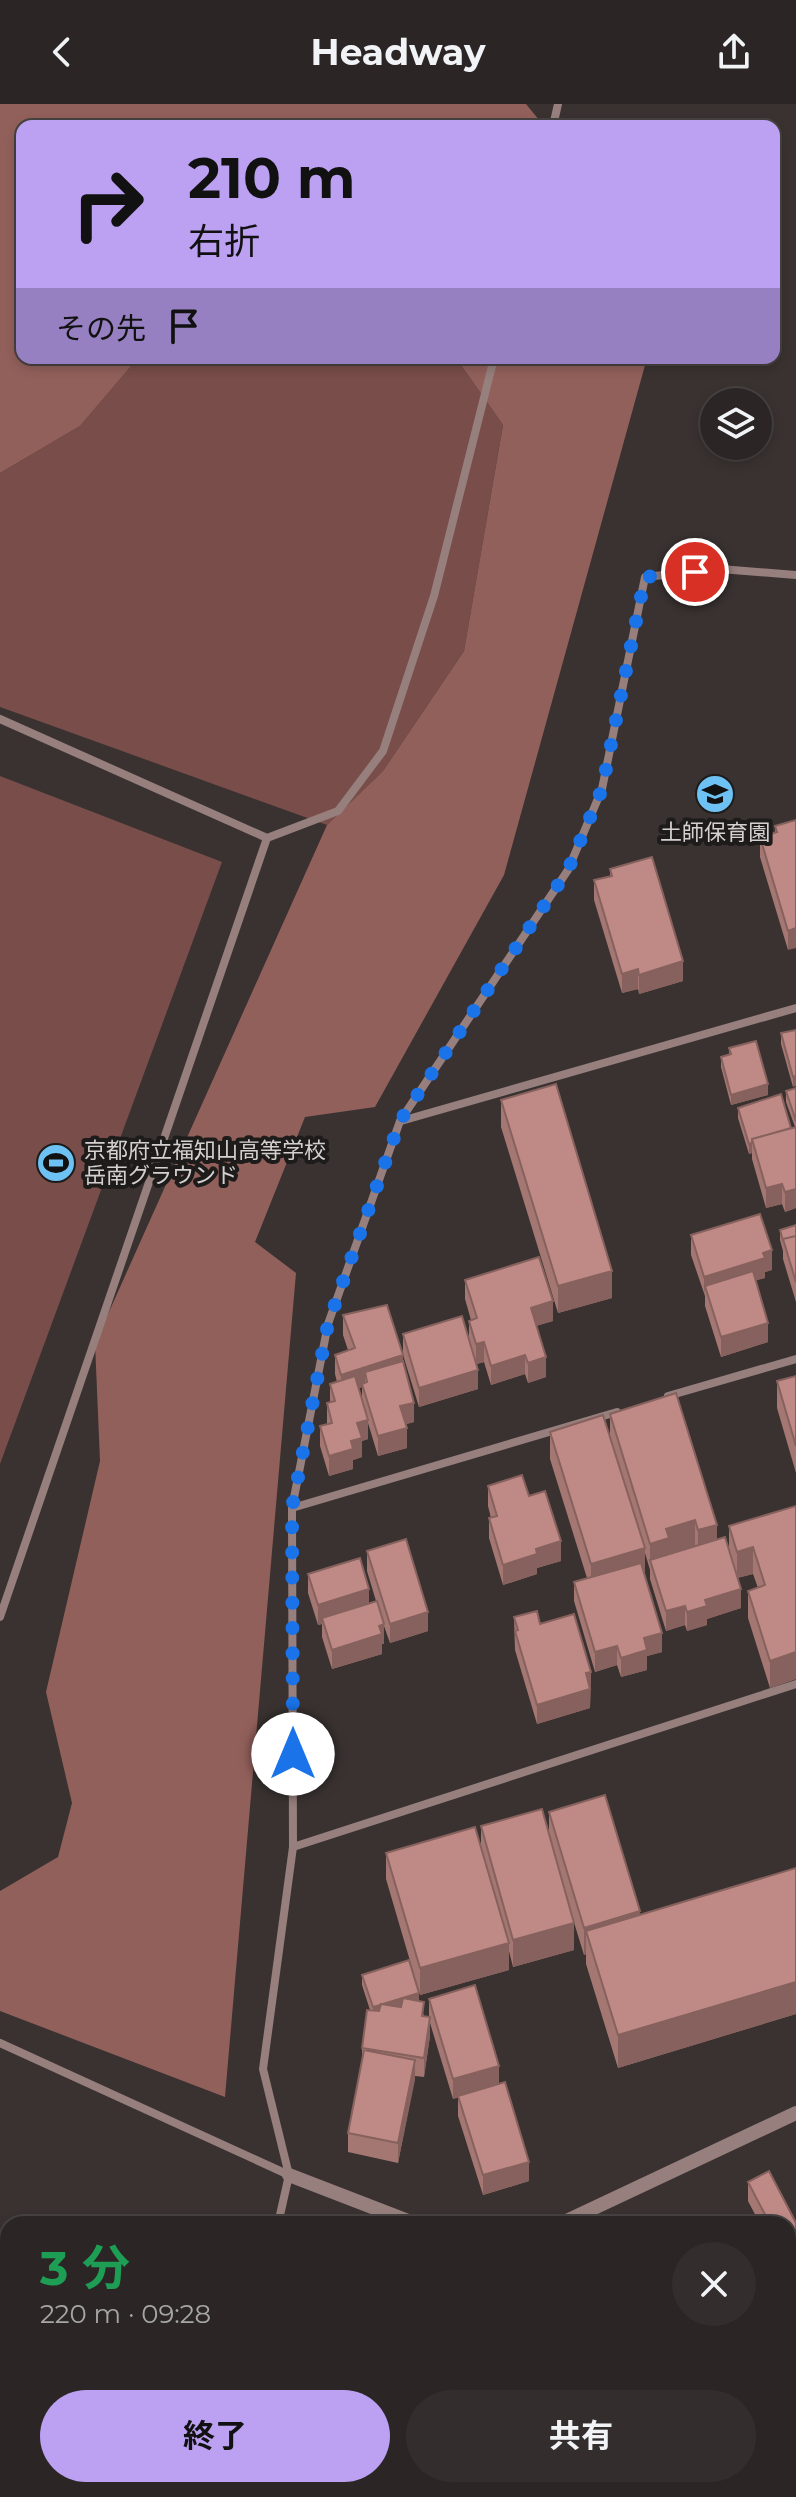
<!DOCTYPE html>
<html lang="ja">
<head>
<meta charset="utf-8">
<style>
  :root { --surface:#2b2625; --page:#332e2d; --text:#f1f3f6; --muted:#a6a5a7; --line:#474342; --accent:#bca0f2 }
  body { margin:0; font-family:Montserrat,"Noto Sans JP",sans-serif; background:var(--page); color:var(--text); height:100vh; display:flex; flex-direction:column; font-size:30px; white-space:nowrap }
  * { box-sizing:border-box; margin:0 }
  p { font-size:26px; color:var(--muted) }
  .icon { flex:none; width:44px; height:44px; fill:none; stroke:currentColor; stroke-width:2; stroke-linecap:round; stroke-linejoin:round }
  .map { position:relative; flex:1; overflow:hidden }
  .details { position:absolute; left:0px; top:2112px; width:796px; height:282px; display:flex; flex-direction:column; background:var(--surface); border-radius:24px 24px 0 0; box-shadow:0 4px 12px #0003,0 0 0 2px var(--line) }
  .details>* { flex:none }
  .banner { position:absolute; left:16px; top:16px; width:764px; height:244px; border-radius:16px; box-shadow:0 4px 12px #0003,0 0 0 2px var(--line); background:#bca0f2; color:#111; overflow:hidden }
  .fabs { position:absolute; left:700px; top:284px; display:grid; gap:16px }
  .fabs a { display:grid; place-items:center; width:72px; height:72px; border-radius:50%; background:var(--surface); box-shadow:0 4px 12px #0003,0 0 0 2px var(--line); font-size:40px }
  .pin { position:absolute; display:grid; place-items:center; width:68px; height:68px; color:#fff; margin:-34px; border:4px solid #fff; border-radius:50%; box-shadow:0 2px 8px #0007 }
  .me { position:absolute; width:88px; margin:-44px; rotate:0deg; stroke-linejoin:round; filter:drop-shadow(0 0 6px #0008) }
  .turn { display:flex; align-items:center; gap:28px; height:168px; padding:0 40px; font-size:36px }
  .turn .icon { width:104px; height:104px; stroke-width:2.5 }
  .turn b { display:block; font-size:56px; line-height:68px }
  .then { display:flex; align-items:center; height:76px; padding:0 40px; background:#0003; gap:16px; font-size:30px }
  .round { display:grid; place-items:center; flex:none; width:84px; height:84px; border-radius:42px; background:var(--page) }
  .summary { display:flex; align-items:center; justify-content:space-between; height:136px; padding:0 40px }
  h1 { font-size:48px; font-weight:700; line-height:60px; color:#1e9e55 }
  .primary-button { display:flex; gap:16px; margin-top:auto; padding:16px 40px }
  .primary-button a { flex:1; height:92px; border-radius:48px; background:var(--accent); color:#111; font-size:32px; font-weight:700; line-height:92px; text-align:center }
  .primary-button a+a { background:var(--page); color:var(--text) }
  header { display:flex; justify-content:space-between; align-items:center; height:104px; padding:0 40px; background:var(--surface); font-size:36px; font-weight:700 }
  .map>svg:first-child { display:block }
  .green { fill:#794d49 }
  .forest { fill:#92605b }
  .lines { fill:none; stroke-linecap:round; stroke-linejoin:round }
  .minor { stroke:#967f7c; stroke-width:8 }
  .tertiary { stroke:#967f7c; stroke-width:14 }
  .wall { fill:#a47772; fill-rule:evenodd }
  .shaded-wall { fill:#86615d }
  .building { fill:#bf8a85; stroke:#86615d; stroke-width:2 }
  .route { stroke:#1a73e8; stroke-width:14; stroke-dasharray:0 25.2 }
  .labels { text-anchor:middle; dominant-baseline:central; stroke-width:8; stroke-linejoin:round; paint-order:stroke }
  .poi-label { font-size:22px; fill:#d5d0d0; stroke:#1e1b1b }
</style>
</head>
<body>
<header><svg class="icon" aria-label="back" viewBox="0 0 24 24"><path d="M15 5l-7 7 7 7"/></svg>Headway<svg class="icon" aria-label="share" viewBox="0 0 24 24"><path d="M12 15V3M7 8l5-5 5 5M5 13v7h14v-7"/></svg></header>
<div class="map">
<svg width="796" height="2393" viewBox="0 0 796 2393">
  <rect width="100%" height="100%" fill="#393231"/>
  <path class="green" d="M138 254H456L503 321 464 547 383 667 327 721 0 603V369L80 322Z
    M0 672 222 758 0 1360Z"/>
  <path class="forest" d="M0 0H526L544 22H22V254H138L80 322 0 369Z
    M456 254H647L504 771 375 1003 305 1013 255 1138 296 1169 225 1993 0 1907V1787L58 1753 72 1699 46 1588 100 1357 95 1239 327 721 383 667 464 547 503 321Z"/>
  <g class="lines">
    <path class="minor" d="M553 22 558 0
      M0 615 267 734
      M401 1017 796 904
      M668 1292 796 1255
      M292 1404 617 1308
      M0 1513 267 734 338 707 383 647 434 492 494 254
      M293 1743 796 1580
      M0 1939 289 2071
      M278 2120 289 2071 263 1965 293 1743 292 1404 328 1220 400 1017 568 766 602 685 645 473 720 465 796 471
      M788 2337 796 2333
      M261 2386 262 2393
      M571 2386 573 2393
      M675 2393 689 2386"/>
    <path class="tertiary" d="M289 2071 416 2120
      M560 2120 796 2009"/>
  </g>
  <path class="wall" d="M796 716 788 846 760 753V733L775 729V722Z
    M610 765 683 877 639 890 638 885 622 889 594 796V776L610 772Z
    M796 926 793 983 781 940V929Z
    M729 944 768 991 731 1001 721 963V953L729 950Z
    M796 984V1104L785 1108 782 1100 766 1104 752 1055V1049L749 1050 738 1014V1004L791 1024 795 1023 786 998V987Z
    M501 996 612 1194 558 1209 501 1023Z
    M796 1121V1198L783 1155V1147L780 1136V1126Z
    M691 1131 772 1166 765 1168V1174L755 1176 768 1238 721 1253 705 1202V1192L691 1151Z
    M465 1176 553 1217 536 1222 546 1273 528 1279 525 1270 491 1281 484 1258 477 1260 478 1285 419 1303 403 1251V1260L414 1318 406 1320 407 1344 378 1352 368 1319V1335L362 1337V1353L353 1356V1365L329 1372 320 1342V1322L327 1320V1299L330 1298V1280L337 1278 335 1270V1251L348 1246 343 1231V1211L403 1249V1230L469 1234V1217L471 1216 465 1195ZM362 1283V1297L358 1285Z
    M796 1272V1369L777 1304V1277Z
    M610 1310 717 1435 729 1446V1422L796 1402V1575L770 1584 748 1514V1487L758 1484 753 1470 737 1474 741 1504 707 1515V1521L687 1527 685 1521 666 1527 650 1475V1466L645 1449V1470L662 1548 647 1552V1566L621 1573 617 1561 595 1568 574 1497V1478L587 1474 550 1355V1328L610 1331Z
    M488 1382 529 1392 561 1457 537 1464V1470L503 1481 489 1434V1414H491L488 1402Z
    M367 1447 428 1527 390 1539 384 1522V1540H382V1550L332 1565 322 1533V1520L318 1521 308 1489V1470L369 1499 376 1497 367 1467Z
    M514 1513 540 1520 591 1568 590 1604 537 1620 515 1546Z
    M549 1708 640 1811 796 1764V1910L618 1964 586 1860V1850L584 1851 564 1786 574 1846 513 1863 509 1847V1866L420 1891 386 1775V1749L481 1746V1722L549 1732Z
    M362 1871 419 1897 424 1912 429 1913V1895L499 1980 529 2077 483 2091 458 2012V1993L453 1995 430 1919V1932L424 1973 415 1972 398 2059 348 2048V2029L362 1959V1944L370 1906 362 1881Z
    M748 2078 788 2120H760L748 2097Z"/>
  <path class="shaded-wall" d="M796 824V844L788 846V827Z
    M683 857V877L639 890V871Z
    M638 865V885L622 889V870Z
    M796 972V982L793 983V973Z
    M768 980V991L731 1001V991Z
    M752 1039V1049L749 1050V1040Z
    M782 1080V1100L766 1104V1084Z
    M796 1085V1104L785 1108V1088Z
    M772 1146V1166L765 1168V1174L708 1191 705 1182 704 1192V1173Z
    M612 1167V1194L558 1209V1182Z
    M553 1197V1217L531 1223V1204Z
    M768 1219V1238L721 1253V1233Z
    M484 1238V1258L476 1260V1240Z
    M403 1251V1270L367 1278 365 1268V1283L362 1280V1283L341 1290V1271Z
    M525 1251V1270L491 1281V1262Z
    M546 1253V1273L528 1279V1259Z
    M478 1266V1285L419 1303V1284Z
    M414 1299V1318L400 1322V1302Z
    M368 1316V1335L362 1337V1353L353 1356V1365L329 1372V1352L351 1337 357 1319Z
    M407 1324V1344L378 1352V1332Z
    M695 1416V1443L650 1456V1467V1440L666 1425Z
    M717 1421V1448L698 1453V1426Z
    M561 1437V1457L537 1464V1470L503 1481V1461L536 1445Z
    M753 1443V1470L737 1474V1448Z
    M645 1444V1471L591 1487V1460Z
    M369 1485V1505L322 1514V1520L318 1521V1501Z
    M741 1485V1504L707 1515V1521L687 1527V1508L705 1496Z
    M685 1502V1521L666 1527V1507Z
    M428 1508V1527L390 1539V1520Z
    M384 1520V1540H382V1550L332 1565V1546Z
    M662 1529V1548L647 1552V1566L621 1573V1554L644 1534Z
    M617 1542V1561L595 1568V1548Z
    M796 1548V1575L770 1584V1557Z
    M591 1568 590 1604 537 1620V1601L586 1569Z
    M640 1807V1834L586 1827V1850L584 1851V1824Z
    M574 1819V1846L513 1863V1836Z
    M509 1839V1866L420 1891V1864Z
    M796 1878V1910L618 1964V1931Z
    M419 1889V1900L373 1914V1903Z
    M430 1913V1932L424 1973V1954Z
    M415 1956V1976L398 2059V2039Z
    M499 1962V1981L453 1995V1975Z
    M529 2058V2077L483 2091V2071Z
    M796 2137V2156L788 2160V2141Z
    M796 2305V2324L788 2328V2308Z
    M465 2386H502L481 2393H465Z"/>
  <path class="building" d="M796 716V824L788 827 760 733 777 728 775 722Z
    M652 753 683 857 639 871 638 865 622 870 594 776 612 772 610 765Z
    M796 926V972L793 973 781 929Z
    M756 937 768 980 731 991 721 953 731 950 729 944Z
    M556 980 612 1167 558 1182 501 996Z
    M796 984V1017L786 987Z
    M781 990 791 1024 752 1035V1039L749 1040 738 1004Z
    M796 1023V1085L785 1088 782 1080 766 1084 752 1035Z
    M760 1110 772 1146 763 1149 765 1154 704 1173 691 1131Z
    M796 1121V1132L783 1135V1137L780 1126Z
    M796 1132V1178L783 1135Z
    M539 1153 553 1197 531 1204 546 1253 528 1259 525 1251 491 1262 484 1238 476 1240 469 1217 477 1214 465 1176Z
    M753 1167 768 1219 721 1233 705 1182Z
    M387 1201 403 1251 341 1271 335 1251 355 1244 343 1211Z
    M462 1212 478 1266 419 1284 403 1230Z
    M403 1257 414 1299 400 1302 407 1324 378 1332 362 1280 367 1278 365 1268Z
    M355 1272 368 1316 357 1319 362 1334 351 1337 353 1345 329 1352 320 1322 332 1319 327 1299 335 1297 330 1280Z
    M796 1272V1342L777 1277Z
    M676 1289 717 1421 698 1426 695 1416 666 1425 669 1434 650 1440 610 1310Z
    M603 1311 645 1444 591 1460 550 1328Z
    M522 1371 529 1392 545 1387 561 1437 536 1445 537 1450 503 1461 489 1414 497 1412 488 1382Z
    M796 1402V1548L770 1557 748 1487 765 1481 753 1443 737 1448 729 1422Z
    M725 1433 741 1485 705 1496 707 1502 687 1508 685 1502 666 1507 650 1456Z
    M406 1435 428 1508 390 1520 367 1447Z
    M360 1454 369 1485 318 1501 308 1470Z
    M641 1459 662 1529 644 1534 647 1546 621 1554 617 1542 595 1548 574 1478Z
    M377 1497 384 1520 379 1522 382 1530 332 1546 322 1514Z
    M537 1507 540 1520 574 1510 591 1568 586 1569 590 1585 537 1601 515 1527 518 1526 514 1513Z
    M605 1691 640 1807 584 1824 549 1708Z
    M542 1705 574 1819 513 1836 481 1722Z
    M475 1723 509 1839 420 1864 386 1749Z
    M796 1764V1878L618 1931 586 1827Z
    M409 1856 419 1889 383 1900H381L380 1901 373 1903 362 1871Z
    M475 1881 499 1962 453 1975 429 1895Z
    M403 1894 424 1898 422 1912 430 1913 424 1954 362 1944 367 1906 379 1907 381 1900 401 1903Z
    M364 1946 415 1956 398 2039 348 2029Z
    M505 1978 529 2058 483 2071 458 1992Z
    M769 2067 796 2119V2137L788 2141V2120H770L748 2078Z
    M796 2220V2305L788 2308V2224Z"/>
  <g class="lines">
    <path class="route" d="M293 1650 292 1404 328 1220 400 1017 568 766 602 685 645 473 695 468"/>
  </g>
  <defs>
    <g id="school-disc" transform="scale(2)"><circle r="9.5" fill="#6dc2f3" stroke="#1e1b1b"/><path d="M0-5L7-2L0 1L-7-2ZM-4 1L0 2.5L4 1V4Q0 6-4 4Z" fill="#111"/></g>
    <g id="stadium-disc" transform="scale(2)"><circle r="9.5" fill="#6dc2f3" stroke="#1e1b1b"/><path d="M0-5a6.5 5 0 1 0 0 10a6.5 5 0 1 0 0-10ZM-3.5-1.8h7v3.6h-7Z" fill="#111"/></g>
  </defs>
  <g fill-rule="evenodd">
    <use href="#school-disc" x="715" y="690"/>
    <use href="#stadium-disc" x="56" y="1059"/>
  </g>
  <g class="labels">
    <g class="poi-label">
      <text x="715" y="728">土師保育園</text>
      <text x="84" y="1046" text-anchor="start">京都府立福知山高等学校<tspan x="84" dy="25">岳南グラウンド</tspan></text>
    </g>
  </g>
</svg>
<div class="fabs">
<a><svg class="icon" aria-label="layers" viewBox="0 0 24 24"><path d="M12 4l9 5-9 5-9-5zM3 14l9 5 9-5"/></svg></a>
</div>
<div class="pin" style="left:695px;top:468px;background:#d93025"><svg class="icon" aria-label="arrive" viewBox="0 0 24 24"><path d="M6 21V4h12l-3 4 3 4H6"/></svg></div>
<svg class="me" style="left:293px;top:1650px" viewBox="-20 -20 40 40"><circle r="19" fill="#fff"/><path d="M0-13L10 11 0 6-10 11z" fill="#1a73e8"/></svg>
<div class="banner">
<div class="turn"><svg class="icon" aria-label="right" viewBox="0 0 24 24"><path d="M7 20v-9h11M14 6l5 5-5 5"/></svg><div><b>210 m</b>右折</div></div>
<div class="then">その先<svg class="icon" aria-label="arrive" viewBox="0 0 24 24"><path d="M6 21V4h12l-3 4 3 4H6"/></svg></div>
</div>
<section class="details">
<div class="summary"><div><h1>3 分</h1><p>220 m · 09:28</p></div><a class="round"><svg class="icon" aria-label="close" viewBox="0 0 24 24"><path d="M6 6l12 12M18 6L6 18"/></svg></a></div>
<div class="primary-button"><a>終了</a><a>共有</a></div>
</section>
</div>
</body>
</html>
